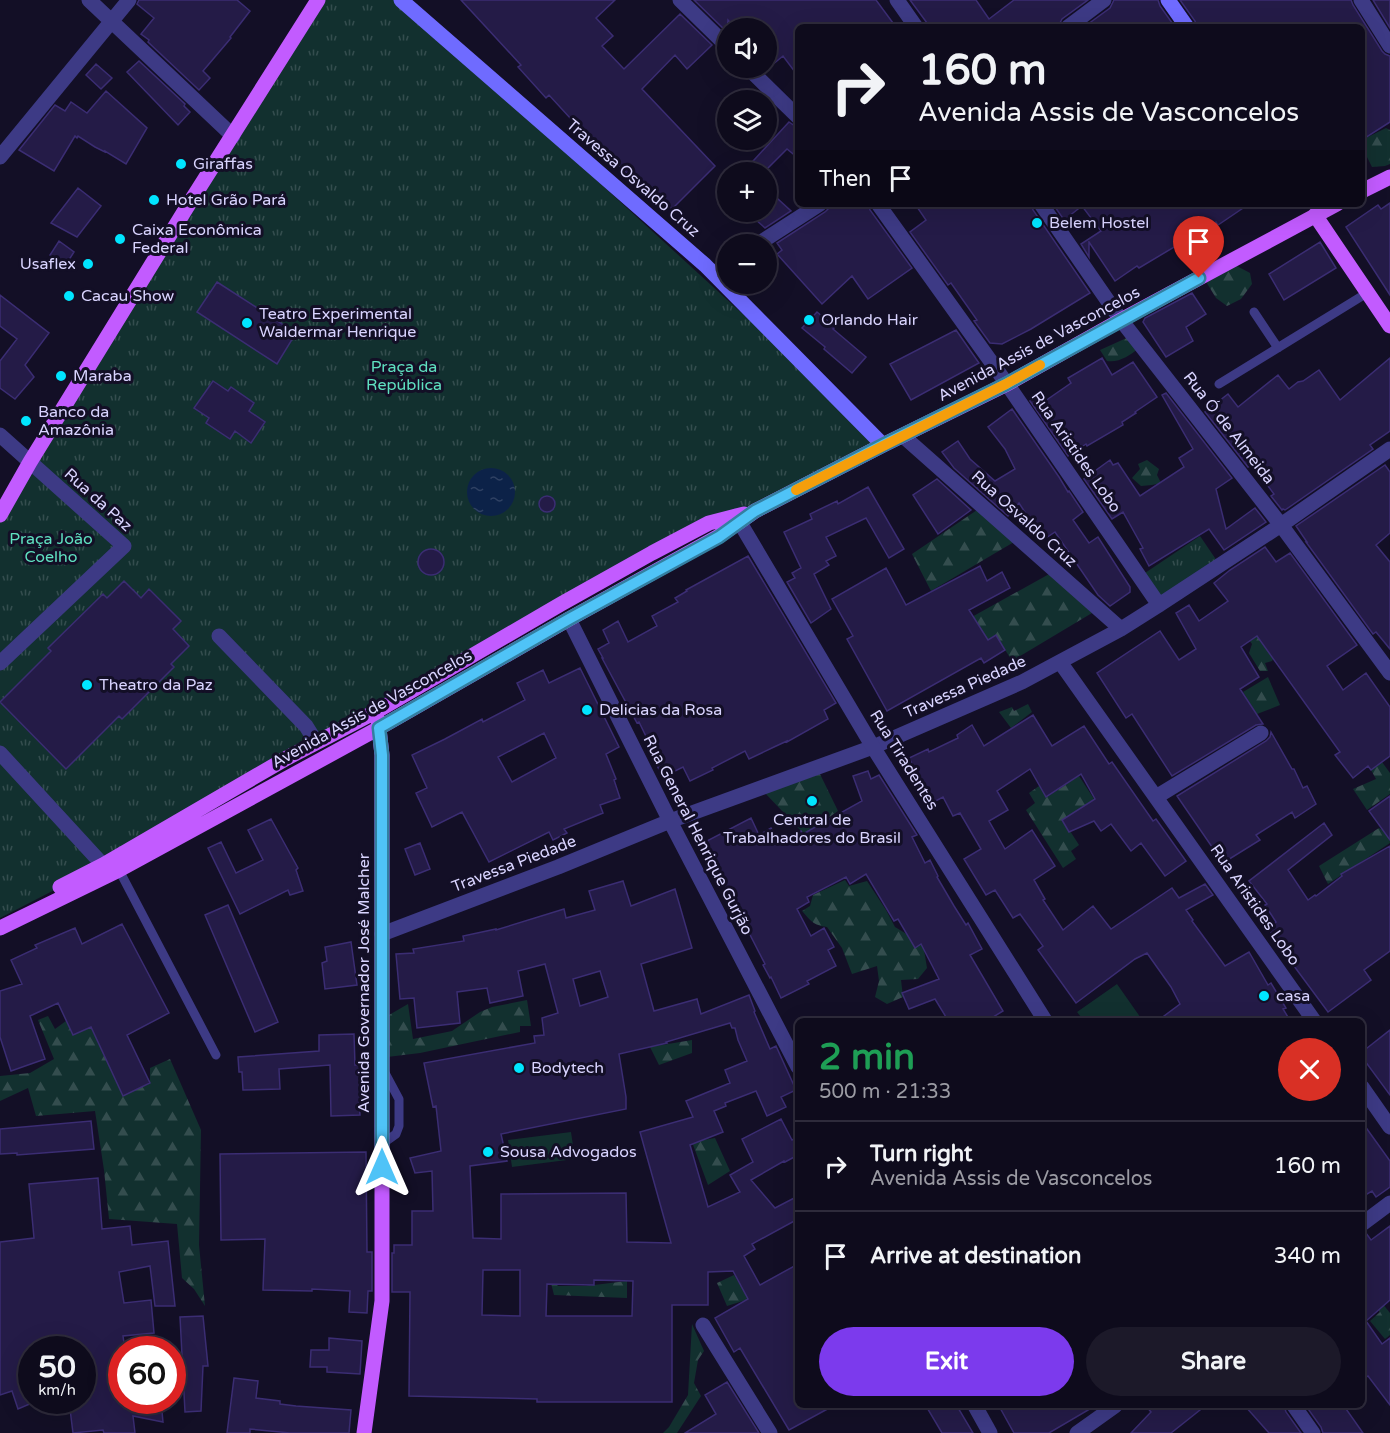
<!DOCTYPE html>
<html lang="en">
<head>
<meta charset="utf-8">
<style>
  :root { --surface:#0e0b1c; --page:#1c1929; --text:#f1f3f6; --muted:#9b9ba3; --line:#2e2b3b; --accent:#7c3aed }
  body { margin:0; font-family:"Varela Round",sans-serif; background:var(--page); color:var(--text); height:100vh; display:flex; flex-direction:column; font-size:22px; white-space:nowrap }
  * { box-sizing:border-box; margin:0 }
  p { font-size:20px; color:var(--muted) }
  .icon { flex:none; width:33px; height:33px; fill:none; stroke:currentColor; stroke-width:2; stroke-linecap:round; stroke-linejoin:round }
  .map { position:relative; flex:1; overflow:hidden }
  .details { position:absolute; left:795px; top:1018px; width:570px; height:390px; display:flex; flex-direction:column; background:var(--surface); border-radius:9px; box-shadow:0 6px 24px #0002,0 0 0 2px var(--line) }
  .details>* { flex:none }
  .banner { position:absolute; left:795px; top:24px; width:570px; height:183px; border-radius:9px; box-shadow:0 6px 24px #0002,0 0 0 2px var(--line); background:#0e0b1c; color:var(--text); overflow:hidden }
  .buttons { position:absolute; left:717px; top:18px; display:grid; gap:12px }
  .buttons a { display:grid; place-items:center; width:60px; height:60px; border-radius:50%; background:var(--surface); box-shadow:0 6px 24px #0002,0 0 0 2px var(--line); font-size:30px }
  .speed { position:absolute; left:18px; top:1336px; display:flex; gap:12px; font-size:30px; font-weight:700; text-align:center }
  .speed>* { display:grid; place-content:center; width:78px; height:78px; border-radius:50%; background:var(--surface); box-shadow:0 6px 24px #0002,0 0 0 2px var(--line); line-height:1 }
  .speed small { font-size:15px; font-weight:400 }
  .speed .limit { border:9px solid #d22; background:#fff; color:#111 }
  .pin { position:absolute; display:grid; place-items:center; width:51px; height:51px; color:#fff; margin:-62px -26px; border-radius:50% 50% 50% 0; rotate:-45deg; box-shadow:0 0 6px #0007 }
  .pin .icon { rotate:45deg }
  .me { position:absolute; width:66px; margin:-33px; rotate:0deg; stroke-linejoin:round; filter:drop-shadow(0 0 4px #0008) }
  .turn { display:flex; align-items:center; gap:21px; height:126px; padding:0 24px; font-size:27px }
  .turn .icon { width:78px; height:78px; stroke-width:2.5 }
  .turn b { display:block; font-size:42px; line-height:51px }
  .then { display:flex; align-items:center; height:57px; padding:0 24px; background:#0003; gap:12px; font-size:22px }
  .round { display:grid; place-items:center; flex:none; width:63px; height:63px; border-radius:32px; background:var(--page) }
  .summary { display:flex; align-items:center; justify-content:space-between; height:102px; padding:0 24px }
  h1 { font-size:36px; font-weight:700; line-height:45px; color:#1e9e55 }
  .action { display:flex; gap:12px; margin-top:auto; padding:12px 24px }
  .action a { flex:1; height:69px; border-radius:36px; background:var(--accent); color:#fff; font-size:24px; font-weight:700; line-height:69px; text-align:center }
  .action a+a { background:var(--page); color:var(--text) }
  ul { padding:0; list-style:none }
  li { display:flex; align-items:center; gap:18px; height:90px; padding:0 24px; border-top:2px solid var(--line) }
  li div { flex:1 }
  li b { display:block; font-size:22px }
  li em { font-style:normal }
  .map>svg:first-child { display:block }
  .grass { fill:url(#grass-tufts) }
  .forest { fill:url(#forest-firs) }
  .garden { fill:#12302f }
  .water { fill:url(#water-ripples) }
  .building { fill:#241b47; stroke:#3b2d73; stroke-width:1.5; fill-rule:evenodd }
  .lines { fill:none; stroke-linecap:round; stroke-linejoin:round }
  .service { stroke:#3d3a85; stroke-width:9 }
  .minor { stroke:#3d3a85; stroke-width:15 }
  .tertiary { stroke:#3d3a85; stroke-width:15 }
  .secondary { stroke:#6f6bff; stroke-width:15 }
  .primary { stroke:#c25bff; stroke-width:15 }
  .route-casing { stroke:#337fa1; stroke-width:15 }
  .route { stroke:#4fc3f7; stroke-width:10 }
  .slow { stroke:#f59e0b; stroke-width:10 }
  .poi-dot { fill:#00e5ff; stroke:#130f26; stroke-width:2 }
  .labels { text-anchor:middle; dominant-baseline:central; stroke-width:6; stroke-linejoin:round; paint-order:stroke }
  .poi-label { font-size:16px; fill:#d9d4ff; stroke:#130f26; text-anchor:start }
  .street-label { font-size:16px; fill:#d9d4ff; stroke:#130f26 }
  .park-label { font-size:16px; fill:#5fe0c0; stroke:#130f26 }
</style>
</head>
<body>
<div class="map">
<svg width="1390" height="1433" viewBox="0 0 1390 1433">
  <defs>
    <pattern id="grass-tufts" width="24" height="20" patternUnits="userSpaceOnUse" patternTransform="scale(1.5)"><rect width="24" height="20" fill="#12302f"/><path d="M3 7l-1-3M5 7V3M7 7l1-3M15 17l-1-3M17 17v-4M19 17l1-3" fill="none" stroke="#344d4e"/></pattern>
    <pattern id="forest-firs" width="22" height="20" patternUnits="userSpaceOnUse" patternTransform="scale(1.5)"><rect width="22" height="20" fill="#12302f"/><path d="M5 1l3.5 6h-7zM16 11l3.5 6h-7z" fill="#344d4e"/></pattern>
    <pattern id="water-ripples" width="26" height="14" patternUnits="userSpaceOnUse" patternTransform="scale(1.5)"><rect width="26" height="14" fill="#0c2248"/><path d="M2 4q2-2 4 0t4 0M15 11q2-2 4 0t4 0" fill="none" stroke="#2f4163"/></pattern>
  </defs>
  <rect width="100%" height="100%" fill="#130f26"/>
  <path class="grass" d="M318 0H400L855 417 883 445 726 518 103 865 0 918V516Z
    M1200 536 1217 561 1161 598 1145 573Z"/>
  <path class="forest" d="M1386 128 1390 130V164L1385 166 1372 167 1362 147V140Z
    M1233 264 1250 273 1252 284 1241 299 1227 306 1216 298 1205 280Z
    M1131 336 1138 349C1130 355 1119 363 1107 361L1100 350Z
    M1147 460 1159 469 1157 475 1161 483 1152 485 1141 486 1132 478 1140 469 1138 464Z
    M980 508 1014 542 931 591 912 554Z
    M1051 573 1092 613 1012 661 996 635 987 640 970 618Z
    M1260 633 1278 650 1272 661 1265 663 1268 671H1260L1249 653 1252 644 1247 637Z
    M1268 677 1280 705 1257 714 1243 692Z
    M1028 704 1032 712 1011 728 999 712 1012 707 1014 711Z
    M1382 762 1390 773V794L1367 810 1353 789 1376 779 1371 770Z
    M820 774 838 811 824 821 822 825 806 834 801 831 765 793Z
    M1079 776 1094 799 1063 820 1079 845 1071 851 1076 859 1063 868 1026 810 1035 803 1029 793 1039 786 1047 797Z
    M1379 828 1384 831 1390 828V843L1328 884 1319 866Z
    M845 880 849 886 867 881 886 910 895 927 923 944 927 968 918 979 901 980 903 997 887 1004 875 997 879 981 877 966 852 974 842 948 827 927C813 925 811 921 802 911L810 906 813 895Z
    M527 1000 531 1026H520V1032L420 1053 387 1057 389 1015 408 1004 413 1039 452 1031 480 1012 492 1007Z
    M48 1016 55 1029 66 1021 73 1035 92 1027 94 1034 123 1095 150 1083V1068L170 1059 201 1130 199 1245 205 1306 194 1289 182 1278 177 1224 109 1219 104 1170 95 1111 36 1116 28 1088 0 1101V1076L30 1073 54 1059 38 1020Z
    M692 1040V1053L659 1065 650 1047Z
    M715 1138 730 1171 708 1185 692 1142Z
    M555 1274 558 1286H586L627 1281V1298L554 1295 549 1275Z
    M734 1275 749 1299 727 1306 717 1283Z
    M1382 1303 1390 1313V1335L1385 1339 1370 1321 1380 1312 1377 1307Z
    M692 1324 704 1351 698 1360 694 1383 701 1396 677 1433H663L669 1427 688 1395Z"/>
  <path class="garden" d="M1117 984 1143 1021H1084L1077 1012Z
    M571 1132 575 1159 512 1167 508 1140Z"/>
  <path class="water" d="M467 492a24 24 0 1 1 48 0a24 24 0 1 1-48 0Z"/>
  <path class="building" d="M139 0H237L250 11 230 37 231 38 203 71 210 78 199 90 148 42 149 40 141 34 154 18 137 4Z
    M461 0H615L596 18 613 36 602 46 624 69 680 14 712 45 687 69 675 55 642 89 715 166 672 209 650 187 645 192 595 141 593 143 549 95 546 98 518 67 521 65Z
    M694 0H876L896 27H798V76L783 56 766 70V28H735L728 20 727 32Z
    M910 0H976L989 19 1014 0H1088L1062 19 1058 27H930Z
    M1114 0H1158L1160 6 1175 27H1084L1110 8Z
    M1180 0H1351L1353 5 1382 51 1385 54 1390 56V122L1362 140V27H1197L1195 21Z
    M1373 0H1390V28Z
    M139 61 185 104 184 106 190 112 178 125 127 72Z
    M96 64 112 78 101 89 86 75Z
    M106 91 147 128 126 164 105 151V152L95 147 78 136 77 138 75 136 54 171 19 150 55 105 65 111 71 102 87 113Z
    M789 122 795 126H798V158L787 149 764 172H743Z
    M78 188 101 206 77 237 51 223Z
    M766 188 791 211 765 228 747 212H766Z
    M1390 203V295L1346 227 1378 205 1381 209Z
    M830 204H868L870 210 912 268 868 299 852 276 822 304 777 254 782 250 777 243 825 212 828 209Z
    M915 204H1031L1033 210 1090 293 1031 329 1002 344 990 343 974 321 977 320 951 283 948 285 910 232 926 220Z
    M1053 204H1249L1218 225 1216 222 1139 268 1137 266 1115 281 1089 242V257L1081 244 1101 231 1082 206 1064 220Z
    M59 241 74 252 65 266 50 255Z
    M1320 242 1336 268 1284 300 1269 274Z
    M217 282 296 333 277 364 197 312Z
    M1192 293 1206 314 1186 327 1193 341 1166 357 1143 322 1145 318Z
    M0 295 49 333 25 365 34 377 15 399 0 388V361L17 339 0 326Z
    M817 312 835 327 833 329 866 357 852 373 824 349 825 347 802 328Z
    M956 330 979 363 911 400 890 364Z
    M1102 358 1112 375 1133 362 1157 397 1135 412 1136 413 1122 422 1123 425 1087 446 1086 444 1068 456 1030 401 1040 394 1045 401 1071 383 1068 378Z
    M1390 358V431L1370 445 1373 449 1285 510 1283 509 1282 510 1271 496 1274 494 1252 465 1248 467 1205 412 1228 394 1238 407 1278 375 1289 389 1298 382 1303 381 1319 370 1340 400Z
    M213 381 228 391 231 387 254 403 249 411 265 422 251 443 235 431 230 439 206 423 209 418 194 408Z
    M1166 393 1232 478 1216 489 1226 529 1255 508 1266 522 1224 550 1209 529 1149 566 1140 549 1143 548 1123 512 1112 519 1084 479 1110 460 1113 465 1118 463 1140 496 1184 467 1179 458 1193 449 1162 395Z
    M1012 409 1059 477 1068 492 1069 491 1083 512 1073 520 1089 543 1098 537 1130 587V592L1110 606 1098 595 1055 532 1043 540 1019 503 1008 516 954 468 942 452 958 441 970 459 995 481 1015 469 1005 449 988 427Z
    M1385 465 1390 472V533L1376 545 1390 562V649L1376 632 1373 634 1306 542H1307L1296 526Z
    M937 479 971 510 938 534 913 495Z
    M868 487 904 549 889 558 866 518 826 537 836 556 826 561 829 565 814 574 831 609 811 623 787 582 795 578 792 573 801 568 784 532 812 519 810 514 837 501 838 504Z
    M539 504a8 8 0 1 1 16 0a8 8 0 1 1-16 0Z
    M1265 547 1276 562 1290 553 1357 645 1327 666 1343 690 1366 673 1390 707V756L1371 770 1368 766 1353 778 1335 755 1340 752 1257 636 1241 647 1259 677 1240 689 1263 724 1256 725 1172 776 1132 714 1126 718 1097 673 1160 631 1179 660 1196 649 1176 613 1189 605 1199 621 1228 601 1214 583 1230 570Z
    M418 562a13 13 0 1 1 26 0a13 13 0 1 1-26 0Z
    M748 556 836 703 824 710 828 719 787 742V741L774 747 749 759 745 751 712 768 713 770 690 781 683 767 663 777 651 754 654 753 639 722 637 723 602 658H603L598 649 609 643 603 630 618 621 628 642 657 626 652 616 678 602 675 598 687 591 686 590Z
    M980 566 987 581 1002 572 1010 588 969 610 988 640 996 635 1005 650 984 663 981 658 887 711 847 639 853 636 832 599 886 568 906 605Z
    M124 581 141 598 149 589 181 621 173 629 189 646 171 664 174 667 122 719 119 716 66 769 0 702 51 651 48 648 103 594 107 598Z
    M580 668 619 747 606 754 616 779 614 780 620 798 600 805 603 813 564 829 567 833 553 840 549 832 489 862 462 812 432 827 416 793 427 788 412 755 445 739 482 719 483 722 525 700 517 683 543 670 549 683ZM544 733 556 758 512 782 498 757Z
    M1033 715 1052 746 1084 726 1109 764 1112 762 1153 821 1156 819 1186 861 1165 876 1141 843 1131 851 1111 824 1101 831 1094 821 1069 832 1062 820 1095 799 1081 774 1046 797 1030 769 997 791 1008 810 989 821 1005 849 1032 830 1055 866 1034 880 1045 899 1043 900 1063 930 1093 906 1111 929 1172 888 1179 898 1205 884 1213 895 1186 910 1193 920 1192 921 1225 966 1249 952 1268 985 1271 983 1286 1008 1283 1009 1291 1022H1156L1180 1004 1171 987 1147 953 1135 959 1076 1003 1038 950 1043 946 1020 914 1013 918 995 890 986 895 964 859 981 849 960 813 953 816 943 797 932 803 909 758 928 749 929 752 958 738 957 735 972 725 984 746Z
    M1271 732 1292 769H1294L1303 788 1307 786 1316 804 1295 818 1292 812 1256 835 1260 840 1223 863 1177 796 1266 741 1270 737Z
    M868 771 871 779 879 775 917 835 912 837 925 863 930 860 938 876 937 877 954 906 966 925 968 923 982 949 970 955 1003 1011 985 1022H949L935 999 909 1009 902 993 939 979 921 944 915 948 898 919 894 921 866 874 850 884 846 877 807 897 809 902 797 909 811 936 824 928 834 947 828 950 836 966 807 981 809 984 781 998 771 977 770 978 763 965 765 964 703 843 751 818 759 835 771 828 779 843 801 831 803 834 862 801 853 776Z
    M1390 796V840L1369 811Z
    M271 819 298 868 296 870 303 891 290 895 288 890 240 914 208 848 221 842 236 873 263 860 248 830Z
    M1324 823 1332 835 1288 870 1308 900 1315 895 1316 896 1342 876 1341 874 1390 846V951L1364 970 1371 980 1328 1012 1294 966 1268 928 1276 922 1265 905 1267 904 1249 881Z
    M420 843 430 869 415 875 405 849Z
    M623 881 631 906 675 889 692 948 641 964 654 1011 697 999 701 1014 749 995 755 1011 754 1012 770 1049 776 1046 796 1090 781 1097 786 1107 767 1116 756 1091 725 1103 726 1106 714 1111 723 1132 690 1145 708 1207 740 1192 730 1175 753 1162 742 1139 781 1119 792 1140 798 1137V1155L785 1162 784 1161 751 1180 775 1208 798 1196V1219L752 1244 755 1249 744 1256 760 1285 798 1264V1406H833L789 1430 740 1348 734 1352 715 1318 748 1299 733 1271 708 1272V1305H672V1402H537V1399L409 1396 410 1292H392V1253H394V1245H412V1211H433L432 1171 415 1173 410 1158 441 1151 436 1106 433 1107 424 1063 535 1043 534 1036 544 1035 542 1018 558 1013 545 964 518 971 523 996 490 1003 487 988 457 992 460 1023 417 1028 414 998 400 999 396 954 414 953 413 949 464 941 463 936 496 929V930L564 909 566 918 595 910 589 891ZM600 971 608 997 580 1006 573 979ZM730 1023 732 1028H735L738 1040 747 1061 725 1070 730 1083 686 1101 693 1117 640 1132 671 1243 627 1242 626 1193 501 1194V1239L473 1238 470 1166 507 1161 501 1134 626 1109V1097L619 1054 667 1043 666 1042ZM483 1270H520V1316L482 1315ZM594 1280 633 1281 632 1316H546L547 1284 594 1285Z
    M228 905 278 1022 255 1032 205 915Z
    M122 924 169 1013 127 1035 150 1083 123 1096 91 1027 73 1035 58 1003 30 1016 45 1059 11 1071 0 1037V991L22 984 11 960 37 948 35 945 75 928 82 944Z
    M351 942 357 985 325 989 322 963 327 961 325 947Z
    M1390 1030V1095L1362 1057V1052Z
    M354 1034 355 1065H368V1083H363V1100H359L360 1115 331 1116 330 1065 279 1069 280 1089 243 1090 242 1072H239L238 1057 319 1051V1035Z
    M91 1121 94 1149 17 1155V1153L0 1154V1129Z
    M1362 1122 1390 1161V1187L1376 1197 1372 1191 1362 1197Z
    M366 1152 367 1252H372V1291H368L367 1313 349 1312 350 1291 312 1289V1291L263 1290 265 1239 221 1240 220 1154Z
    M98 1178 102 1229 130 1226 132 1245 168 1241 175 1306H155L150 1266 119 1272 124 1303 151 1300 154 1333 123 1336 125 1350H122V1401H161L163 1422 133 1416 135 1433H104L103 1430 73 1433 69 1401H82V1350H32V1403L18 1409 12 1391 0 1395V1242L34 1238 29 1184Z
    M1390 1226V1300L1366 1321 1382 1344 1390 1338V1405L1368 1376 1362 1380V1234L1366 1233 1371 1240Z
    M203 1316 208 1366H203L201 1411 185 1412 180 1317Z
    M329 1338 362 1341 360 1374 327 1372V1367H310L311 1350H329Z
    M234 1378 258 1381 256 1398 280 1401V1404L296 1406 351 1410 349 1433H290L250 1429V1433H227Z
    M727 1382 759 1433H685L716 1414 705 1395Z
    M926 1406H957L973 1433H942Z
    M999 1406H1095L1049 1433H1014Z
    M1146 1406H1205L1171 1433H1131L1151 1412Z
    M1245 1406H1284L1286 1412 1301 1433H1269Z
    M1306 1406H1344L1363 1433H1323L1321 1427Z"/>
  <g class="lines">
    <path class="service" d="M1254 312 1278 348
      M1219 384 1367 293
      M119 870 216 1055
      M382 1144 396 1134 399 1126V1099L384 1071"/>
    <path class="minor" d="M89 0 233 136
      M680 0 728 47
      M897 0 916 27
      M1361 0 1390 46
      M1068 27 1104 0
      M748 68 798 117
      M0 157 129 0
      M878 204 1007 384 1159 605
      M1041 204 1121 320 1281 525 1390 673
      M758 244 820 204
      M714 273 728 264
      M0 435 124 546 0 663
      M903 436 1121 629
      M569 619 670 821 798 1067
      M219 636 306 726 316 742
      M1060 662 1315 1022
      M0 753 103 865
      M1156 797 1261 733
      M382 934 558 867 670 821 873 747 1022 682 1121 629 1159 605 1281 525 1390 449
      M1362 1087 1390 1127
      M1362 1224 1390 1203
      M703 1325 770 1433
      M975 1406 990 1433
      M1077 1433 1115 1406"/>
    <path class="tertiary" d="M736 516 873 747 1046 1022
      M1294 1406 1313 1433"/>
    <path class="secondary" d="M401 0 705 265 883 445
      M1168 0 1187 27"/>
    <path class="primary" d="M1362 191 1390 177
      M1315 215 1390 326
      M0 515 30 462 187 207 318 0
      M60 887 103 865 287 758 377 711 561 604 652 553 709 523 744 514
      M0 928 119 870 379 728 569 619 719 536 755 511 883 445 1007 384 1121 320 1337 204
      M364 1433 382 1301V755L378 720"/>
  </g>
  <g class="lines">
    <g class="route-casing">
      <path id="route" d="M382 1167V755L379 728 569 619 719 537 755 511 883 445 1006 384 1199 278"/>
    </g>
    <use href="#route" class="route"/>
    <path class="slow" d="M796 490 1006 384 1040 365"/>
  </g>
  <g class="poi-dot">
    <circle cx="181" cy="164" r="6"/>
    <circle cx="154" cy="200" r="6"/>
    <circle cx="1037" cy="223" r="6"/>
    <circle cx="120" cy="239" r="6"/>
    <circle cx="88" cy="264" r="6"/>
    <circle cx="69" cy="296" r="6"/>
    <circle cx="809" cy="320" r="6"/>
    <circle cx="247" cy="323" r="6"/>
    <circle cx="61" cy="376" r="6"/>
    <circle cx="26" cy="421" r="6"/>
    <circle cx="87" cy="685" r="6"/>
    <circle cx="587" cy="710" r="6"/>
    <circle cx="812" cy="801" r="6"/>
    <circle cx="1264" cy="996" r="6"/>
    <circle cx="519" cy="1068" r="6"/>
    <circle cx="488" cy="1152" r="6"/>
  </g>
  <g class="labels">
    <g class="poi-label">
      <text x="193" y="164">Giraffas</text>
      <text x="166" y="200">Hotel Grão Pará</text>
      <text x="1049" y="223">Belem Hostel</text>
      <text x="132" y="230">Caixa Econômica<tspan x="132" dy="18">Federal</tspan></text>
      <text x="76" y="264" text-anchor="end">Usaflex</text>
      <text x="81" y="296">Cacau Show</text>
      <text x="259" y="314">Teatro Experimental<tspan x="259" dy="18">Waldermar Henrique</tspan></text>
      <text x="821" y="320">Orlando Hair</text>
      <text x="73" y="376">Maraba</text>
      <text x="38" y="412">Banco da<tspan x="38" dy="18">Amazônia</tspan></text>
      <text x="99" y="685">Theatro da Paz</text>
      <text x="599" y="710">Delicias da Rosa</text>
      <text x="812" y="820" text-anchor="middle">Central de<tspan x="812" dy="18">Trabalhadores do Brasil</tspan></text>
      <text x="1276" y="996">casa</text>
      <text x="531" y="1068">Bodytech</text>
      <text x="500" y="1152">Sousa Advogados</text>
    </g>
    <g class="street-label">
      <text transform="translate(633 178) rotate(41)">Travessa Osvaldo Cruz</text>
      <text transform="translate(1039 344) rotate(-28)">Avenida Assis de Vasconcelos</text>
      <text transform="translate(1229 428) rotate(52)">Rua Ó de Almeida</text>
      <text transform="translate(1076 452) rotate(55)">Rua Aristides Lobo</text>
      <text transform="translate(98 500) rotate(42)">Rua da Paz</text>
      <text transform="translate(1024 519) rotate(42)">Rua Osvaldo Cruz</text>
      <text transform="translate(965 687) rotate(-24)">Travessa Piedade</text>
      <text transform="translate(372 709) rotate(-29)">Avenida Assis de Vasconcelos</text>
      <text transform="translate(904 760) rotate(58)">Rua Tiradentes</text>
      <text transform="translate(698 835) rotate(63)">Rua General Henrique Gurjão</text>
      <text transform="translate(514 864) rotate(-21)">Travessa Piedade</text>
      <text transform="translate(1255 905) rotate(55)">Rua Aristides Lobo</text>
      <text transform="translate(364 983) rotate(-90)">Avenida Governador José Malcher</text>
    </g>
    <g class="park-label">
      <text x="404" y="367">Praça da<tspan x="404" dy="18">República</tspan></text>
      <text x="51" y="539">Praça João<tspan x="51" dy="18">Coelho</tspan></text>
    </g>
  </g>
</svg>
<div class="buttons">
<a><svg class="icon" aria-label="sound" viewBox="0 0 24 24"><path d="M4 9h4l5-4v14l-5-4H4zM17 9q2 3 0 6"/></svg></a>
<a><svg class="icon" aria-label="layers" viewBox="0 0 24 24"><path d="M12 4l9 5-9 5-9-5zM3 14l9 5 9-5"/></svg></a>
<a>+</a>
<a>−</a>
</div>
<div class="speed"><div>50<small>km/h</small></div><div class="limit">60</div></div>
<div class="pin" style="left:1199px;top:278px;background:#d93025"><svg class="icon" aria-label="arrive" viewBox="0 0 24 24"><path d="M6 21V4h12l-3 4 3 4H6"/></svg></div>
<svg class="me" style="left:382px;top:1167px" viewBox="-20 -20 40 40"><path d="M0-17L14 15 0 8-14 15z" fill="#4fc3f7" stroke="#fff" stroke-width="4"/></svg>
<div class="banner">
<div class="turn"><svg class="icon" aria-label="right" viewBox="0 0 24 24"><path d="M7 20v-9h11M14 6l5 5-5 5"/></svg><div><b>160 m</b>Avenida Assis de Vasconcelos</div></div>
<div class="then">Then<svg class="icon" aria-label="arrive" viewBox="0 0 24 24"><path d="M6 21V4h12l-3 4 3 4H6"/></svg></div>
</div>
<section class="details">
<div class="summary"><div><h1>2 min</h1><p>500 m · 21:33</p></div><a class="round" style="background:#d93025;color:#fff"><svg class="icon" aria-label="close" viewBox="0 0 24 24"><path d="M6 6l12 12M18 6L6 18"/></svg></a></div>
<ul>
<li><svg class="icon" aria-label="right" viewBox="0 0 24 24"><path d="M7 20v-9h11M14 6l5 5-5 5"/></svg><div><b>Turn right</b><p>Avenida Assis de Vasconcelos</p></div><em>160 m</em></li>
<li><svg class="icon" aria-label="arrive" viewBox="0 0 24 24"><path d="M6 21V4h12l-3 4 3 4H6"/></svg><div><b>Arrive at destination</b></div><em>340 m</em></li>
</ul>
<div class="action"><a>Exit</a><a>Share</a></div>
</section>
</div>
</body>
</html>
